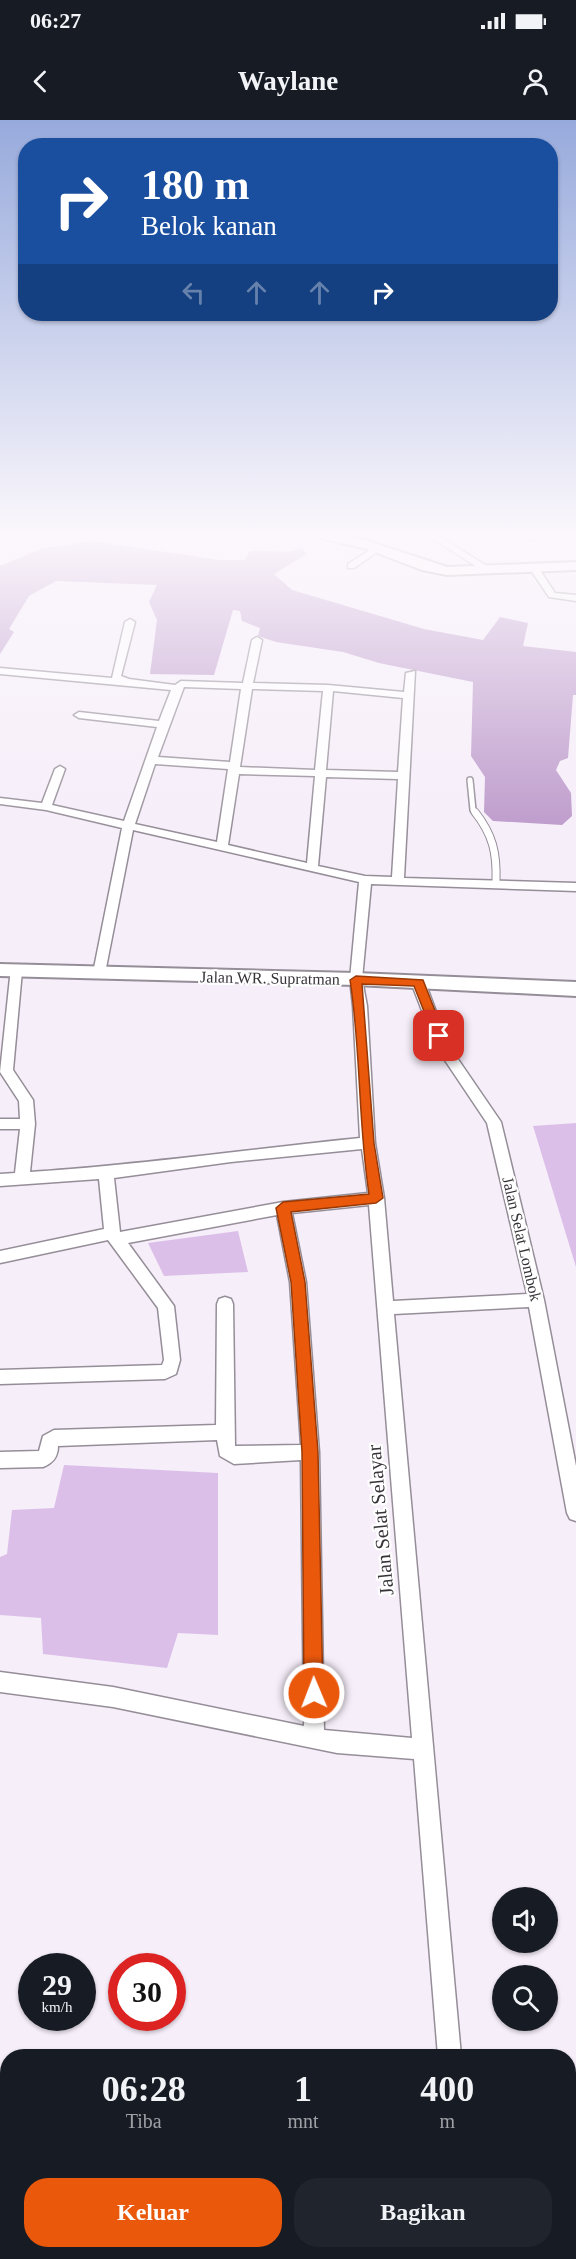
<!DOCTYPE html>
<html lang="id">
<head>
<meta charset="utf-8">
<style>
  :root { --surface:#171b24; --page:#20242c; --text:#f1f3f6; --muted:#9ea1a6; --accent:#ea580c }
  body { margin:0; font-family:Georgia,serif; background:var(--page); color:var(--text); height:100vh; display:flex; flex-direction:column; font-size:22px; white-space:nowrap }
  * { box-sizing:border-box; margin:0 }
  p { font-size:20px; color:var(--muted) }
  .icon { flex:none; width:33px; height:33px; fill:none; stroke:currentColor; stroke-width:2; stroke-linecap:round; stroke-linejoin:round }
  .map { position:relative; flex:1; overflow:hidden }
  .panel { position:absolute; left:0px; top:1929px; width:576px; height:210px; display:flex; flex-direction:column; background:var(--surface); border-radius:24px 24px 0 0; box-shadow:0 2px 4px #0004 }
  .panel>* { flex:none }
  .top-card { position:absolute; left:18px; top:18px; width:540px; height:183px; border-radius:24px; box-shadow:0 2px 4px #0004; background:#1a4fa0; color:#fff; overflow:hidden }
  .fabs { position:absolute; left:492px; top:1767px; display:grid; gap:12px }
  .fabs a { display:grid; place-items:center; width:66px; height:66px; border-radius:50%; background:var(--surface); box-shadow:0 2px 4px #0004; font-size:30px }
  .speed { position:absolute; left:18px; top:1833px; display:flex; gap:12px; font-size:30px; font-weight:700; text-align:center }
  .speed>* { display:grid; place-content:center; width:78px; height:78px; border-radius:50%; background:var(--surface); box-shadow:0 2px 4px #0004; line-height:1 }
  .speed small { font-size:15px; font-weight:400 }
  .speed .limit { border:9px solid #d22; background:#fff; color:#111 }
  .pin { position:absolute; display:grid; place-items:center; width:51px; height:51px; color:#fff; margin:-26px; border-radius:12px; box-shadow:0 3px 9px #0006 }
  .me { position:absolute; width:66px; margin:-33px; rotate:359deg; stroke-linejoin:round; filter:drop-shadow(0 0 4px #0008) }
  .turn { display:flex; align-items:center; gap:21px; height:126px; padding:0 24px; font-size:27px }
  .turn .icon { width:78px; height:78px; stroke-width:2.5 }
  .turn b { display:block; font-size:42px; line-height:51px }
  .lanes { display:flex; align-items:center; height:57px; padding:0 24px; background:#0003; justify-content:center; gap:30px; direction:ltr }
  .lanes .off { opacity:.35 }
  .eta { display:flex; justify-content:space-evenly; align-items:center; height:102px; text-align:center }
  .eta b { font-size:36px; font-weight:800; line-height:42px }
  .cta { display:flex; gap:12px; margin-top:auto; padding:12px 24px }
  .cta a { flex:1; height:69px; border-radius:24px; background:var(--accent); color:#fff; font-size:24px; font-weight:800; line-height:69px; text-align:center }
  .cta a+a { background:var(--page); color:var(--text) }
  .status { display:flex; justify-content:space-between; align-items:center; height:42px; padding:0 30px; background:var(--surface); direction:ltr }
  .status svg { height:16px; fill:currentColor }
  header { display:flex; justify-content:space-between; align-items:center; height:78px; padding:0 24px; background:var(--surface); font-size:27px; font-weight:800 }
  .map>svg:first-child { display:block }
  .green { fill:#dcbfe9 }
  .water { fill:#bd9acb }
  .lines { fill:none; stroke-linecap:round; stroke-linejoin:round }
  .lane-far1-casing { stroke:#958e98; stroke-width:8 }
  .lane-casing { stroke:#958e98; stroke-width:9 }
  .street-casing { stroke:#958e98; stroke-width:3 }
  .secondary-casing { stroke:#958e98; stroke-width:4 }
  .lane-far1 { stroke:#fff; stroke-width:5 }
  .lane { stroke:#fff; stroke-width:7 }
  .street { fill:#fff; fill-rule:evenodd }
  .secondary { fill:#fff; fill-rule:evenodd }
  .route { fill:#ea580c; stroke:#983908; stroke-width:1.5 }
  .labels { text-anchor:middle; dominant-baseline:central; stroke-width:4.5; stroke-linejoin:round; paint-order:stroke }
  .street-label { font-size:16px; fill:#373438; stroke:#fff }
  .near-street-label { font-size:20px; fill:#373438; stroke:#fff }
</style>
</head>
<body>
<div class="status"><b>06:27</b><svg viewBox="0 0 49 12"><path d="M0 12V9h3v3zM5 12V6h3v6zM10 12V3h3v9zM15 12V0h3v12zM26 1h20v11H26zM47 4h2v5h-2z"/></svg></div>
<header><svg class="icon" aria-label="back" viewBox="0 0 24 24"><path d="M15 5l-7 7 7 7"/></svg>Waylane<svg class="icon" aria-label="person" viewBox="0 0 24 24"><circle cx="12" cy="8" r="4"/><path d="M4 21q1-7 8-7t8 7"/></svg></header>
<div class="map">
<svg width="576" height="2139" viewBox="0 0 576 2139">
  <rect width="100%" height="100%" fill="#f6eef9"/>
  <path class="green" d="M576 1003V1147L533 1006Z
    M238 1111 248 1152 164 1156 148 1123Z
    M64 1345 218 1353V1515L178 1513 167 1548 43 1534 41 1498 0 1495V1437L7 1434 12 1390 54 1388Z"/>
  <path class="water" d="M92 421 219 440H245L250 431C269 430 285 435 302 428L307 434 274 454 292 470 424 509 483 520 500 497 528 503 523 526 576 532V575H573L568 638 560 641 556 650 571 673 572 696 562 705 493 701 484 692 485 657 471 636 473 562 379 543 343 532 276 522 258 516 260 508 242 501 240 491 233 490 214 555 150 554 157 500 149 482 157 465 56 461 29 476 9 509 14 512 0 534V446L41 429Z"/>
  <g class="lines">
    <g class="lane-far1-casing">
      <path id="lane-far1" d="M470 660 473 690 476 694"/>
    </g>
    <g class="lane-casing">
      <path id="lane" d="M475 692C493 715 497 733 496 762"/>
    </g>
    <g class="street-casing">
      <path id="street" d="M427 415H437L490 448 482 450Z
        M525 415H535L537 418 533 421Z
        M376 426 383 428 354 448H348V444Z
        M530 444H536L555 473 576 475V481L549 477 528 446Z
        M130 499 135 502 121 556 129 559 175 565 181 561 243 563 252 520 257 517 262 520 253 563 328 565 404 572 406 553 415 551 404 758 576 763V771L371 764 362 859 367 886 375 1023 384 1078 393 1181 527 1174 487 1003 436 927 411 862 418 858 425 862 449 926 501 1002 544 1180 576 1346V1401L570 1399 567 1393 529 1187 394 1194 461 1936H438L414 1639 337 1633 113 1587 0 1572V1552L113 1567 304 1606 301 1340 234 1344 220 1336 217 1320 58 1326C58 1337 53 1343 43 1347L0 1348V1332L39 1331 43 1316 54 1310 216 1305 217 1184 219 1179 225 1177 231 1179 233 1184 235 1326 301 1325 290 1162 277 1095 128 1123 174 1186 180 1240 176 1254 165 1259 0 1264V1250L162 1245 164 1240 158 1188 108 1120 0 1143V1131L104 1109 99 1059 0 1066V1054L15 1053 20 1009H0V999H20L19 981 0 952 11 848H21L22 851 13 950 33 980 35 1004 30 1052C141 1045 250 1029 360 1018L353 886 350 859 359 762 133 710 105 853 99 857 93 853 122 708 46 690 0 684V678L42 683 55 649 60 646 65 649 52 685 124 701 157 607 79 598 74 595 79 592 159 601 171 570 0 554V548L112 558 125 502ZM184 567 241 569 230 642 158 637ZM252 569 323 571 315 650 240 647ZM333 571 403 578 398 652 326 650ZM155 644 228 649 217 722 135 704ZM239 654 315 656 307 743 228 725ZM326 657 398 659 392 757 365 756 318 746ZM362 1029 368 1073 283 1082 120 1112 114 1058 231 1042ZM369 1085 412 1618 324 1610 319 1332 306 1162 292 1093Z
        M260 2132H285L286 2139H260Z
        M455 2132H480L481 2139H455Z"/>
    </g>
    <g class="secondary-casing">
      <path id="secondary" d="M317 415H341L368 421 447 447 576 442V450L447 455 422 450 364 428 319 418Z
        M0 844 356 853 576 862V876L356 865 0 856Z
        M0 1973H8V2009H0Z
        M568 1984H576V2020H568Z"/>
    </g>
    <use href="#lane-far1" class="lane-far1"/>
    <use href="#lane" class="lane"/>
    <use href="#street" class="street"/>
    <use href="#secondary" class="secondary"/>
  </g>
  <linearGradient id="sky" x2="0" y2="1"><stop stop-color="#97aadc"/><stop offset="0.58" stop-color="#fbf7fc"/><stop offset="1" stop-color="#fbf7fc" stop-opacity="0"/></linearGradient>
  <rect width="576" height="714" fill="url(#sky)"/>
  <path class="route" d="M356 856 423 860 445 916 439 921 435 919 414 866 362 864 374 1023 383 1078 376 1083 291 1092 305 1162 318 1332 323 1573 320 1579 314 1582 307 1579 304 1573 302 1332 291 1162 276 1088 283 1082 369 1074C358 1002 361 930 350 860Z"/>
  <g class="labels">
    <g class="street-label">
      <text transform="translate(270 858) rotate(1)">Jalan WR. Supratman</text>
      <text transform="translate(522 1119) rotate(77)">Jalan Selat Lombok</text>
    </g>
    <g class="near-street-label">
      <text transform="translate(380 1400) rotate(-95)">Jalan Selat Selayar</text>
    </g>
  </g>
</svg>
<div class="fabs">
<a><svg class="icon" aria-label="sound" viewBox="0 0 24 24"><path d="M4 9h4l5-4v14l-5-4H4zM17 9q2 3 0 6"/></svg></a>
<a><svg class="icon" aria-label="search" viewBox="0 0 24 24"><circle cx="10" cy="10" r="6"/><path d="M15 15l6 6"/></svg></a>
</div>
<div class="speed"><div>29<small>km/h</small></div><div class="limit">30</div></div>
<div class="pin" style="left:439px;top:916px;background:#d93025"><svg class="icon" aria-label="arrive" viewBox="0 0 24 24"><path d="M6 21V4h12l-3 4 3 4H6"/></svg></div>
<svg class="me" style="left:314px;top:1573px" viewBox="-20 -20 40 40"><circle r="17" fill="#ea580c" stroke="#fff" stroke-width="3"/><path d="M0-11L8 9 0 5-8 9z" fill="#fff"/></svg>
<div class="top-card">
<div class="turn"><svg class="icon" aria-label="right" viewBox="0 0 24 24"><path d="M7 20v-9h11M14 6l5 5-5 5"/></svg><div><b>180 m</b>Belok kanan</div></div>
<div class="lanes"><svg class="icon off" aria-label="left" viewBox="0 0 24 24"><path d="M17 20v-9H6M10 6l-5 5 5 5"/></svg><svg class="icon off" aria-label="ahead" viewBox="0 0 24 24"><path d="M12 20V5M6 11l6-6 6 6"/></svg><svg class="icon off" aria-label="ahead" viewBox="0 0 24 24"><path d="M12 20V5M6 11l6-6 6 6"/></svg><svg class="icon" aria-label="right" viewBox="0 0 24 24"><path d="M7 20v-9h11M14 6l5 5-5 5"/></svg></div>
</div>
<section class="panel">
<div class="eta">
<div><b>06:28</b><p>Tiba</p></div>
<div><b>1</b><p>mnt</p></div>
<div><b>400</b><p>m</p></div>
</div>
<div class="cta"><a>Keluar</a><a>Bagikan</a></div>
</section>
</div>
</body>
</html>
